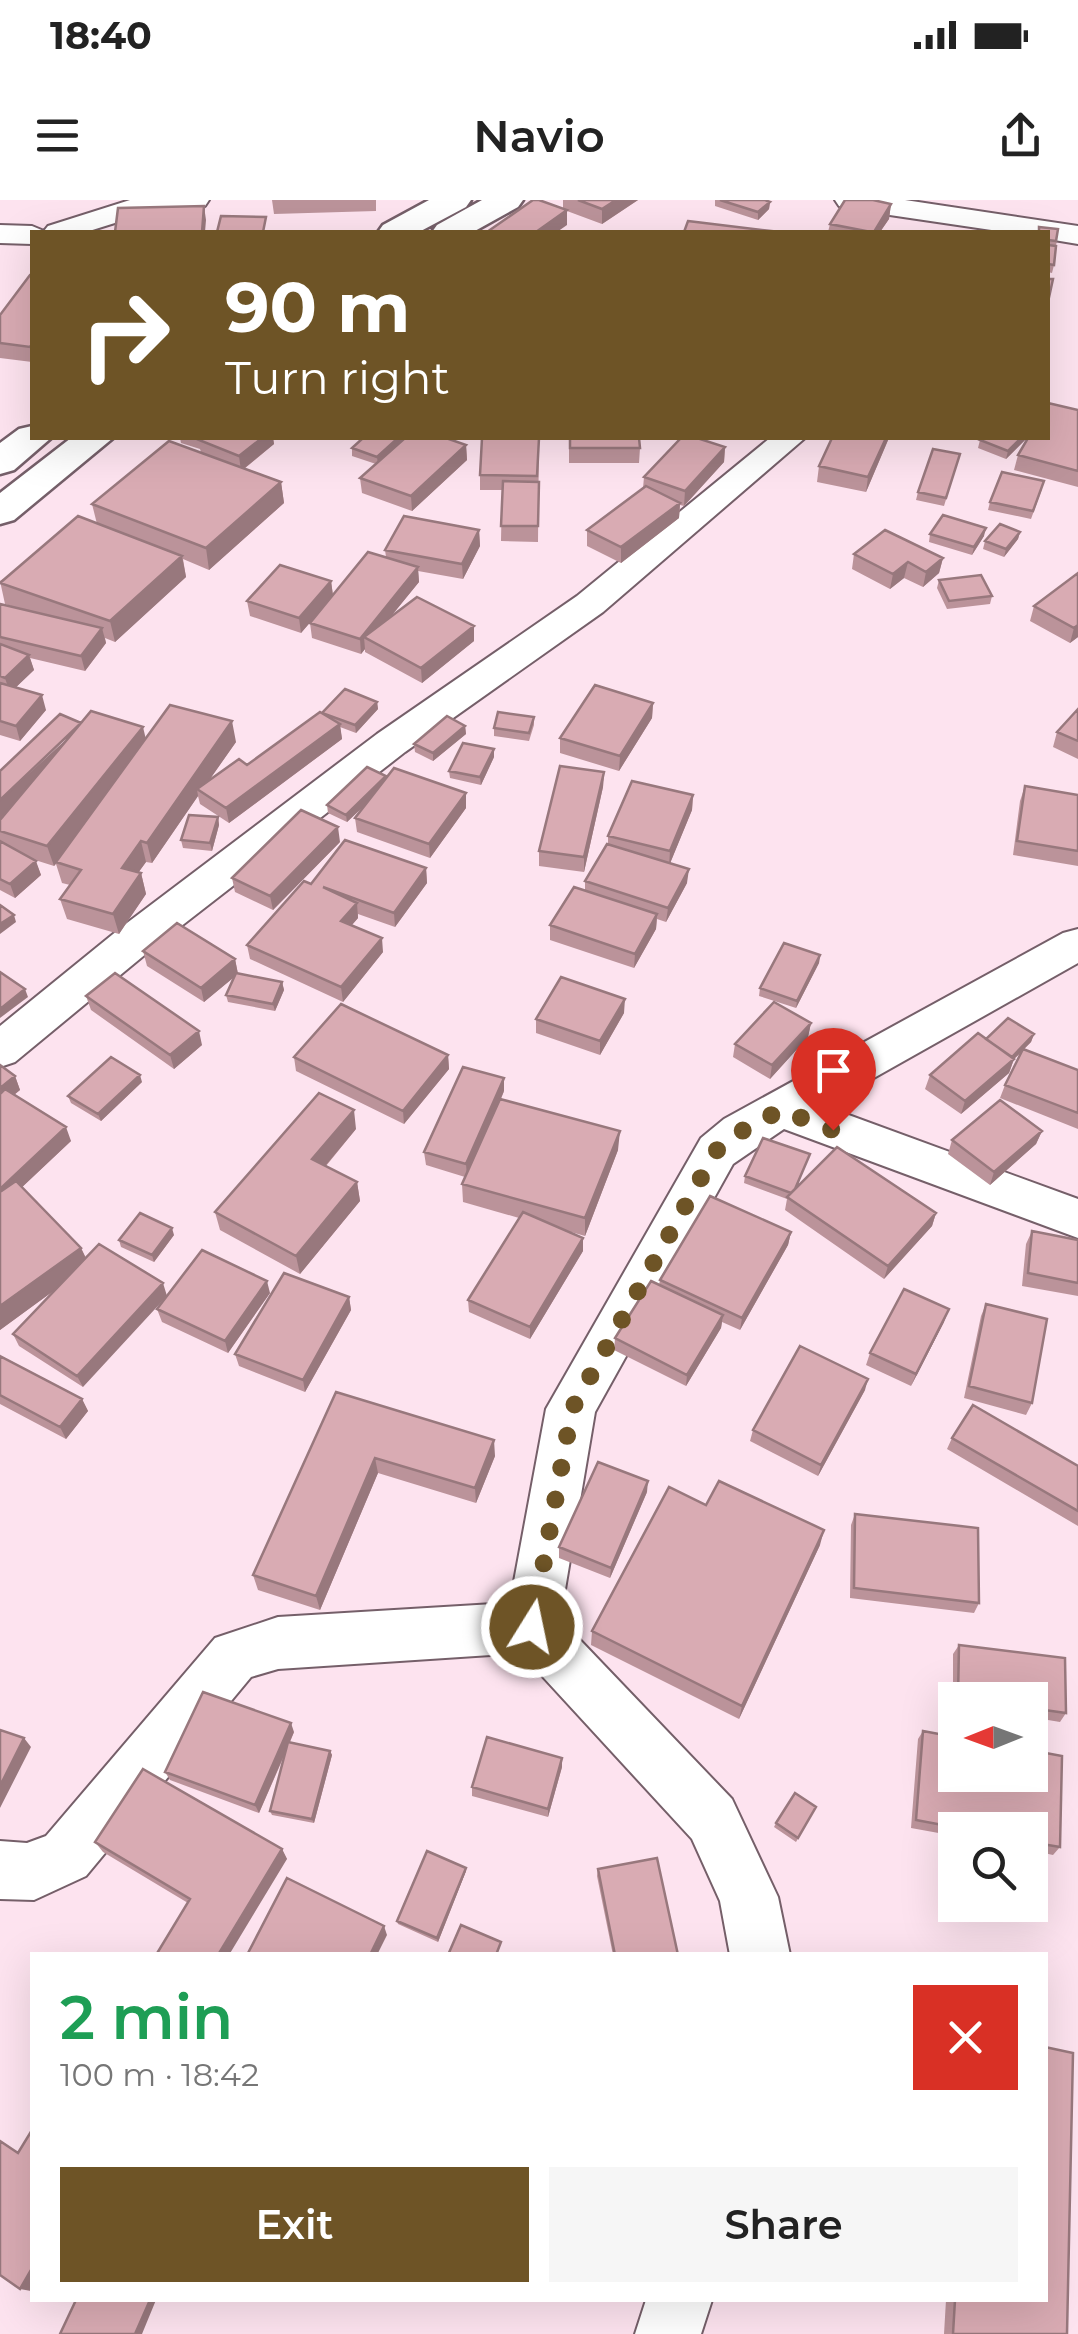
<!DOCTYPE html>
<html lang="en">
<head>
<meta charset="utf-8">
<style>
  :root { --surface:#fff; --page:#f6f6f6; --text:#222; --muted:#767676; --accent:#6e5426 }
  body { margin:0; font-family:Montserrat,sans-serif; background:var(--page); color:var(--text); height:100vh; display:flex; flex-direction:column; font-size:38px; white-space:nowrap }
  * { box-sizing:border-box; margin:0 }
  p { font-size:32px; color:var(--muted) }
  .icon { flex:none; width:55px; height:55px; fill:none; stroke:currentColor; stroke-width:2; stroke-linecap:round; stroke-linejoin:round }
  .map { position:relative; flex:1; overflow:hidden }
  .side { position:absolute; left:30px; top:1752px; width:1018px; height:350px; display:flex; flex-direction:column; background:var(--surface); border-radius:0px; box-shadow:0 10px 40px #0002 }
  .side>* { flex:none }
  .banner { position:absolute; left:30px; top:30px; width:1020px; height:210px; border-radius:0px; box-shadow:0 10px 40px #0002; background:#6e5426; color:#fff; overflow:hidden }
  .needle { width:65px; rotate:269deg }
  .controls { position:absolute; left:938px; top:1482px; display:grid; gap:20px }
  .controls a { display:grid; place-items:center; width:110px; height:110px; border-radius:0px; background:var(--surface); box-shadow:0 10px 40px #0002; font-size:50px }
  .pin { position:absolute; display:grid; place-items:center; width:85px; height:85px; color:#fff; margin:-102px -42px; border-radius:50% 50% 50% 0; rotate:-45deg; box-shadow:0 0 10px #0007 }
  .pin .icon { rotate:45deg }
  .me { position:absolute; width:110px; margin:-55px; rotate:10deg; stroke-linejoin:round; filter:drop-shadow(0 0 8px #0008) }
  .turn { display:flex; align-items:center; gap:35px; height:210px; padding:0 30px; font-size:45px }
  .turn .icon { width:130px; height:130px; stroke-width:2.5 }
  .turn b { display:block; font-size:70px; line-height:85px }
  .round { display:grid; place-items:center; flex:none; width:105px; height:105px; border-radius:0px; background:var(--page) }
  .head { display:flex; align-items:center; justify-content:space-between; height:170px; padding:0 30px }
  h1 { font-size:60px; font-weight:600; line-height:75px; color:#1e9e55 }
  .cta { display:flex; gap:20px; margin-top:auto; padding:20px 30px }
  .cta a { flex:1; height:115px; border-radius:0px; background:var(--accent); color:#fff; font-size:40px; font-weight:600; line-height:115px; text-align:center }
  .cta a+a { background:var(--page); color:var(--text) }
  .status { display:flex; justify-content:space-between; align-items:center; height:70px; padding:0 50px; background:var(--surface); direction:ltr }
  .status svg { height:28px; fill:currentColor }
  header { display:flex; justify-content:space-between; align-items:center; height:130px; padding:0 30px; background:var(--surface); font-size:45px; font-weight:600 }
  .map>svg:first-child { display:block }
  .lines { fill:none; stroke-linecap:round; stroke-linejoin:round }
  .street-casing { stroke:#755f69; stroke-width:4 }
  .primary-casing { stroke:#755f69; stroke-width:5 }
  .street { fill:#fff; fill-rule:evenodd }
  .primary { fill:#fff; fill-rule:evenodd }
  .wall { fill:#bb939a }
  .shaded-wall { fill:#98787d }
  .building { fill:#d9abb3; stroke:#98787d; stroke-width:2.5 }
  .route { stroke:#6e5426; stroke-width:18; stroke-dasharray:0 32.4 }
</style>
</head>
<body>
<div class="status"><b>18:40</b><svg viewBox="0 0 49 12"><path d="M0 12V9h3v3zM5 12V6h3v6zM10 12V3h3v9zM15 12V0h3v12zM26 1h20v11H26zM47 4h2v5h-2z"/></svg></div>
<header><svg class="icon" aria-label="menu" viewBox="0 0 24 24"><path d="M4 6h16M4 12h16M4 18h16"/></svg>Navio<svg class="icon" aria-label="share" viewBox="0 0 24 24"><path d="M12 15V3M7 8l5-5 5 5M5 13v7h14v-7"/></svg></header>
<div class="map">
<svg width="1078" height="2134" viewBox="0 0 1078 2134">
  <rect width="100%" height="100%" fill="#fde3ef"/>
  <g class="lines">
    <g class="street-casing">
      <path id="street" d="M130 0H209L205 6 134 17 86 32H32V44L0 43V25L32 26 44 31 48 26Z
        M835 0H905L1078 26V44L1048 39V32H1005L849 9 839 6Z
        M770 238H805L603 412 405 552 153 748 15 862 0 867V826L123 726 377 534 577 396Z
        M1078 729V763L824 906 1078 999V1038L784 929 733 964 595 1212 560 1419 732 1599 778 1697 790 1755H730L720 1701 692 1639 521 1453 278 1469 251 1477 86 1676 34 1700 0 1699V1641L27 1643 46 1636 215 1438 278 1417 510 1403 546 1209 701 938 724 919 1063 733Z
        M646 2100H712L701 2134H635Z"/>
    </g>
    <g class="primary-casing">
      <path id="primary" d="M429 0H471L466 7 419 32H378L383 25Z
        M482 0H523L518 7 473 32H432L437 25Z
        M32 226V238H51L14 270 0 274V243L19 229Z
        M71 238H113L14 320 0 324V293Z"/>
    </g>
    <use href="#street" class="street"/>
    <use href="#primary" class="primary"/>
  </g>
  <path class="wall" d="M272 0H376V11L274 14Z
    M563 0H638L602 24 567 11V25L563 8Z
    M715 0H765L770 2 769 9 758 20 715 6Z
    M891 4 889 19 880 32H828L830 24Z
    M1058 29 1054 65 1052 73 1048 72V32Z
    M32 75V162L0 158V115Z
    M1078 210V287L1014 270 1018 255Z
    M180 238H273L274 244 244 269 281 282 284 303 209 370 183 359 186 377 115 442 105 438 106 443 85 471 30 458 34 470 16 487 46 510 20 541 0 535V404L17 408 5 404 0 381 97 324 92 304 201 252 200 249 181 243Z
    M363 238H402V240L466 245 467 260 412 311 362 293 360 278 376 264 352 256V248Z
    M539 238 538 342 501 341 502 290H480V275Z
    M569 238 640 248 639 263H569Z
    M832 238H889L866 292 817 282 819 266Z
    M1027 238 1006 259 978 248 980 240Z
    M725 247 724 262 684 306 680 305 679 318 621 363 587 346V330L643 288 644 277Z
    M960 254 944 306 916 300 918 292Z
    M1042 289 1031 319 988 310 990 302Z
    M479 330 480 346 463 379 418 371 419 382 391 416 474 426V441L422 483 365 452V449L361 454 312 438 310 423 322 408 301 433 250 416 247 401 331 381 333 395 386 357 385 350Z
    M1020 332 1018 339 1004 357 983 349 985 341Z
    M930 334 984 336 972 355 929 342Z
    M854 354 943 358 939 373 923 387 904 378 890 389 852 369Z
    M1078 373V437L1070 443 1030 421 1034 406Z
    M939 380 992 396 990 404 947 409 937 388Z
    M377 502 378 509 356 533 340 527 342 539 229 623 200 604 198 596 152 663 146 662 138 673H141L146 694 119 734 67 719 60 699 70 685 62 683 56 664 54 666 35 660 41 675 15 698 0 690V620L81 523 146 538 236 542 209 580 247 565 322 513Z
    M653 503 652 518 619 571 560 553V538Z
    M1078 509V559L1053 547 1057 532Z
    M534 517V525L529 541 494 536V528Z
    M465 526 466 534 433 561 415 552 414 544Z
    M494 557 481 585 450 578 449 571Z
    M604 572 603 587 584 672 539 666V651Z
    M386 576 466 608 430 658 357 632 355 618 364 606 347 622 328 613 327 605Z
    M1025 586 1078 595V666L1013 655 1020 601Z
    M693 595 692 610 670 663 687 683 666 722 657 719 656 729 634 768 550 740V725L585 690V681L608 644V636Z
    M218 617 219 625 212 651 183 648 181 640Z
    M340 642 273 710 235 692 232 678Z
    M426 668 427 683 395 727 358 714V718L352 725 383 752 343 802 250 759 247 745 311 684Z
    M143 751 235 759 238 774 282 782 284 790 275 811 228 802 226 795 235 776 204 802 147 766Z
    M820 755 819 763 796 808 759 796 760 788Z
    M86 796 202 845 174 869 91 810Z
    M624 813 600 855 536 833V819Z
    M811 823 808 837 770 879 733 857 735 844Z
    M1034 834 1031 842 1024 849 1078 870V929L1000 898 1005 885 1022 852 1014 859 1009 873 961 914 925 889 930 875 986 839Z
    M448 855 449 869 404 924 296 871 294 857Z
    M15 876 20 890 14 895 71 941 22 987 81 1048 86 1058 83 1187 19 1146 13 1134 56 1089 0 1130Z
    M142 882 101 921 71 903 68 896Z
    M504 891 501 899 618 950 585 1036 571 1032 583 1051 530 1139 469 1112 468 1100 519 1018 463 1002 462 984 465 977 426 965 424 952Z
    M356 929 326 966 357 982 360 1001 300 1074 220 1030 215 1012Z
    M1042 931 1036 944 990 985 948 954 952 940Z
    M810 954 797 986 936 1013 932 1026 884 1079 785 1010 787 999 744 983 745 976Z
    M1032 1031 1078 1040V1096L1022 1086 1026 1044Z
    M791 1032 788 1045 740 1130 722 1122 721 1128 686 1186 614 1150 615 1138 659 1085 660 1080Z
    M174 1035 154 1062 121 1047 119 1040Z
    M270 1093 228 1153 162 1122 157 1109Z
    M349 1097 351 1110 305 1192 239 1166 235 1154Z
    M986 1104 1032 1203 1026 1215 964 1198 981 1116Z
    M944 1122 911 1186 866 1165 870 1153Z
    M0 1156 82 1199 88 1211 66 1239 0 1204Z
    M865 1190 818 1276 750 1241 753 1230Z
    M336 1192 495 1256 476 1303 378 1273 320 1410 258 1390 253 1375Z
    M952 1238 1078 1266V1326L947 1249Z
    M647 1292 610 1378 559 1358V1347Z
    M855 1314 979 1403 974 1413 850 1398 851 1325Z
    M820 1345 739 1519 591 1445 592 1431Z
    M959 1445 1066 1513 1060 1522 1030 1517V1500H955V1507H953V1454Z
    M923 1531 1060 1647 1053 1655 1030 1650V1630H955V1636L911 1628 918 1539Z
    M294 1532 290 1542 330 1551 332 1555 314 1623 272 1615 270 1611 285 1554 259 1613 170 1580 165 1572Z
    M562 1567 548 1617 472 1596V1587Z
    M816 1607 796 1642 774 1627 776 1623Z
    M95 1642 282 1649 287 1659 188 1703 103 1652Z
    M466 1668V1671L438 1742 398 1724 397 1721Z
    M598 1669 678 1755H613L597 1676Z
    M946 2100H1045L1067 2134H944Z"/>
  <path class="shaded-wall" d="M616 0H638L602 24V9Z
    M770 2 769 9 758 20V12Z
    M891 4 889 19 880 32H874Z
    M204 6 206 20 205 32H202Z
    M567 10V25L557 32H536Z
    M262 238H273L274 244 241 271 239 256Z
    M398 238H402V243L378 265 377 257Z
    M886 238H889L888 240 866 292 868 277Z
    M1021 238H1027L1006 259 1008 251Z
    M466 245 467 260 412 311 411 296Z
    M725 247 724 262 684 306 685 291Z
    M281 282 284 303 209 370 206 348Z
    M680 303 679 318 621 363V347Z
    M986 328 984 336 972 355 974 347Z
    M479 330 480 346 463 379 462 364Z
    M1020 332 1018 339 1004 357 1006 349Z
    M182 356 186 377 115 442 110 421Z
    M943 358 939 373 923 387 926 372Z
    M908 362 904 378 890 389 893 374Z
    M418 367 419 382 371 441 364 437 365 449 361 454 360 439Z
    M331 381 333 396 301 433 299 418Z
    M1078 425V437L1070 443 1074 428Z
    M474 426V441L422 483 421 468Z
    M102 428 106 443 85 471 81 456Z
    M29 455 34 470 10 493 5 478Z
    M42 495 46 510 20 541 16 526Z
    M377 502 378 509 356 533 355 525Z
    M653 503 652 518 619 571 620 556Z
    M232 521 236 542 201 592 197 589 198 596 152 663 147 643Z
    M83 524 0 619V600Z
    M340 524 342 539 229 623 226 608Z
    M465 526 466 534 433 561V553Z
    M143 527 148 548 54 666 47 646Z
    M494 549V557L481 585 480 577Z
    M604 572 603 587 584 672V657Z
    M386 576 387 584 347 622 346 615Z
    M466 593V608L430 658 429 644Z
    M693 595 692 610 669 666 670 651Z
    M218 617 219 625 212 651 210 643Z
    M338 627 340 642 273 710 270 696Z
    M141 641 146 662 127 688 122 668Z
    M36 661 41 675 15 698 10 684Z
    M426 668 427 683 395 727 394 713Z
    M689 669 687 683 666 722 668 708Z
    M141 673 146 694 119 734 113 714Z
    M357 703 358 718 343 735 341 721Z
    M657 714 656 729 634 768 635 754Z
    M14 715 16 722 0 734V724Z
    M382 738 383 752 343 802 341 787Z
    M820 755 819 763 796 808 797 801Z
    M235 759 238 774 204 802 201 788Z
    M282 782 284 790 275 811 273 804Z
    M25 789 28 797 0 818V809Z
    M625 799 624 813 600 855V841Z
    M811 823 808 837 770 879 772 865Z
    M199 831 202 845 174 869 170 855Z
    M1034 834 1031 842 1014 859 1009 873 961 914 965 901Z
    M448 855 449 869 404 924 403 911Z
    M140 875 142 882 101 921 98 914Z
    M15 876 20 890 0 906V888Z
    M504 878V891L467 977 466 964Z
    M354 910 356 929 316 977 312 959Z
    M66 927 71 941 0 1008V989Z
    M620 931 618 950 585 1036V1018Z
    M1042 931 1036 944 990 985 994 972Z
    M357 982 360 1001 300 1074 296 1056Z
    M936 1013 932 1026 884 1079 888 1066Z
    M172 1028 174 1035 154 1062 152 1055Z
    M791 1032 788 1045 740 1130 742 1118Z
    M583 1038V1051L530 1139V1127Z
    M81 1048 89 1065 0 1130V1106Z
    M267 1081 270 1093 228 1153 225 1141Z
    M163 1083 167 1096 83 1187 77 1176Z
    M349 1097 351 1110 305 1192 303 1180Z
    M949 1109 944 1122 911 1186 916 1174Z
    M723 1115 721 1128 686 1186 687 1175Z
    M868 1179 865 1190 818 1276 821 1265Z
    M82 1199 88 1211 66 1239 60 1227Z
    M494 1240 495 1256 476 1303 475 1288Z
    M375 1258 378 1273 320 1410 316 1396Z
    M648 1281 647 1292 610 1378 611 1368Z
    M824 1330 820 1345 739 1519 742 1506Z
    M291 1523 294 1532 259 1613 255 1605Z
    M24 1538 31 1547 0 1608V1586Z
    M330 1551 332 1555 314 1623 312 1619Z
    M562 1558V1567L548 1617V1609Z
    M282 1649 287 1659 229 1755H218Z
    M466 1668V1671L438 1742 437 1738Z
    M384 1726 387 1735 377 1755H370Z
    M32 2068 31 2091 20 2089Z
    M150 2100H156L142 2134H135Z"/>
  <path class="building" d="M533 0H539L567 10 536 32H487Z
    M578 0H616L602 9Z
    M720 0H765L770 2 758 12Z
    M845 0H873L891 4 874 32H871L830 24Z
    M204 6 202 32H115L118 8Z
    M221 16 266 17 263 32H217Z
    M688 21 771 31 770 32H684Z
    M1039 27 1058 29 1056 41 1048 40V32H1039Z
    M1048 45 1056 46 1054 65 1048 64Z
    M30 75H32V144L30 147 0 143V115Z
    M1048 79H1053L1048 102Z
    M1048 203 1078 210V271L1018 255 1028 238H1048Z
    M202 238H262L239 256 199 240Z
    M363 238H398L377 257 352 248Z
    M405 238H446L466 245 411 296 360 278Z
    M482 238H539L537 276 480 275Z
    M570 238H639L640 248H570Z
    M681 238H697L725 247 685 291 644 277Z
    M832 238H886L868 277 819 266Z
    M983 238H1021L1008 251 980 240Z
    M169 241 281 282 206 348 92 304Z
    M933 249 960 254 946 298 918 292Z
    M1002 272 1044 281 1033 311 990 302Z
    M503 281 539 282 538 326H501Z
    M646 286 680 303 621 347 587 330Z
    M943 315 986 328 974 347 930 334Z
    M78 316 182 356 110 421 0 383Z
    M404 316 479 330 462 364 385 350Z
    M1000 324 1020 332 1006 349 985 341Z
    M885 330 943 358 926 372 908 362 893 374 854 354Z
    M368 352 418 367 360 439 310 423Z
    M280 365 331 381 299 418 247 401Z
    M1078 373V425L1074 428 1034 406Z
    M981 375 992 396 949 401 939 380Z
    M417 397 474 426 421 468 364 437Z
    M0 404 102 428 81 456 0 437Z
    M0 444 29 455 5 478 0 476Z
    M0 483 42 495 16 526 0 521Z
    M595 485 653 503 620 556 560 538Z
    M345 489 377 502 355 525 322 513Z
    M170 505 232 521 147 643 141 641 122 668 141 673 113 714 60 699 81 670 56 662Z
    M1078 509V541L1057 532Z
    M91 511 143 527 47 646 0 631V620Z
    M320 512 340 524 226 608 197 589 239 559 247 565Z
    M498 512 534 517 529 533 494 528Z
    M60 514 81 523 0 600V571Z
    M447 516 465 526 433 553 414 544Z
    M463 543 494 549 480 577 449 571Z
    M560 566 604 572 584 657 539 651Z
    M367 567 386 576 346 615 327 605Z
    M394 568 466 593 429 644 355 618Z
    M632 581 693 595 670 651 608 636Z
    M1025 586 1078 595V651L1017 641Z
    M301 610 338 627 270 696 232 678Z
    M189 615 218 617 210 643 181 640Z
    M345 640 426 668 394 713 323 687 357 703 341 721 382 738 341 787 247 745 304 681 311 684Z
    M0 641 36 661 10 684 0 679Z
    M607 644 689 669 668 708 585 681Z
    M574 687 657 714 635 754 550 725Z
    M0 705 14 715 0 724Z
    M177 723 235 759 201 788 143 751Z
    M784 743 820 755 797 801 760 788Z
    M0 772 25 789 0 809Z
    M115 773 199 831 170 855 86 796Z
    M236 773 282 782 273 804 226 795Z
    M561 777 625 799 600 841 536 819Z
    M774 802 811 823 772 865 735 844Z
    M341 804 448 855 403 911 294 857Z
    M1008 818 1034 834 1012 857 986 839Z
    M978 833 1014 859 965 901 930 875Z
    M1023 849 1078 870V913L1005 885Z
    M111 857 140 875 98 914 68 896Z
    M0 865 15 876 0 888Z
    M463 867 504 878 466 964 424 952Z
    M5 889 66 927 0 989V894Z
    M319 893 354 910 312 959 357 982 296 1056 215 1012Z
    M500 899 620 931 585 1018 462 984Z
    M1000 900 1042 931 994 972 952 940Z
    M763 938 810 954 795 989 791 993 745 976Z
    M837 947 936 1013 888 1066 787 997Z
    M16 981 81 1048 0 1106V992Z
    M710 996 791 1032 742 1118 660 1080Z
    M523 1012 583 1038 530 1127 468 1100Z
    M140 1013 172 1028 152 1055 119 1040Z
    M1032 1031 1078 1040V1083L1028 1073Z
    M99 1044 163 1083 77 1176 13 1134Z
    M202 1050 267 1081 225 1141 157 1109Z
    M284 1073 349 1097 303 1180 235 1154Z
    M651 1081 723 1115 687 1175 615 1138Z
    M904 1089 949 1109 916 1174 870 1153Z
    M986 1104 1047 1119 1032 1203 969 1186Z
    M800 1146 868 1179 821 1265 753 1230Z
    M0 1156 82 1199 60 1227 0 1195Z
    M336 1192 494 1240 475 1288 375 1258 316 1396 253 1375Z
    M973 1205 1078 1266V1311L952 1238Z
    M598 1262 648 1281 611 1368 559 1347Z
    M719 1281 824 1330 742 1506 592 1431 669 1287 706 1305Z
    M855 1314 978 1328 979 1403 854 1388Z
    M959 1445 1065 1458 1066 1513 1030 1508V1500H976L958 1498Z
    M203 1492 291 1523 255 1605 165 1572Z
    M0 1530 24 1538 0 1586Z
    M923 1531 955 1537V1575H1030V1550L1062 1556 1060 1647 1030 1642V1630H969L916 1620Z
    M487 1537 562 1558 548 1609 472 1587Z
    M288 1542 330 1551 312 1619 270 1611Z
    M143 1569 282 1649 218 1755H156L190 1699 95 1642Z
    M795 1593 816 1607 798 1638 776 1623Z
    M427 1651 466 1668 437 1738 397 1721Z
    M657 1658 678 1755H615L598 1669Z
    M287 1678 384 1726 370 1755H247Z
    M461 1725 501 1742 496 1755H448Z
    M1045 1847 1073 1853 1067 2134H953L955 2100H1045Z
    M32 1930V2068L20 2089 0 2075V1941L18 1953Z
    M76 2100H150L135 2134H60Z"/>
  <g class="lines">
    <path class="route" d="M532 1427 572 1209 716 951 740 932 781 910 833 930"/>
  </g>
</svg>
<div class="controls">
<a><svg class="needle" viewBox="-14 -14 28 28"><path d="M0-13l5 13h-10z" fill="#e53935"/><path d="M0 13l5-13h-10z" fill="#767676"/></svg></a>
<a><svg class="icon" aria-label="search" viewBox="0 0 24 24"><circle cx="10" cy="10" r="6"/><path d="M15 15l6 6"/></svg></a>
</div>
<div class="pin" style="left:833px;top:930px;background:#d93025"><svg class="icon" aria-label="arrive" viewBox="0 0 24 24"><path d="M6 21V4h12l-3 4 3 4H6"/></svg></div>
<svg class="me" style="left:532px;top:1427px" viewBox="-20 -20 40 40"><circle r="17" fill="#6e5426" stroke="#fff" stroke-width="3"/><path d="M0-11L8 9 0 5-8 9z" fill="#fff"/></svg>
<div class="banner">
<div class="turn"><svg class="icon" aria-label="right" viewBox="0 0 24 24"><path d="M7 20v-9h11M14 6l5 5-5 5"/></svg><div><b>90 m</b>Turn right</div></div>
</div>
<section class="side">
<div class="head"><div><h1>2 min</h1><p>100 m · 18:42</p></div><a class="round" style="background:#d93025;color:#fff"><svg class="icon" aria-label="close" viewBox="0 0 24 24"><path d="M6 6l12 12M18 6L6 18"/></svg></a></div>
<div class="cta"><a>Exit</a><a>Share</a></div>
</section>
</div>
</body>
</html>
